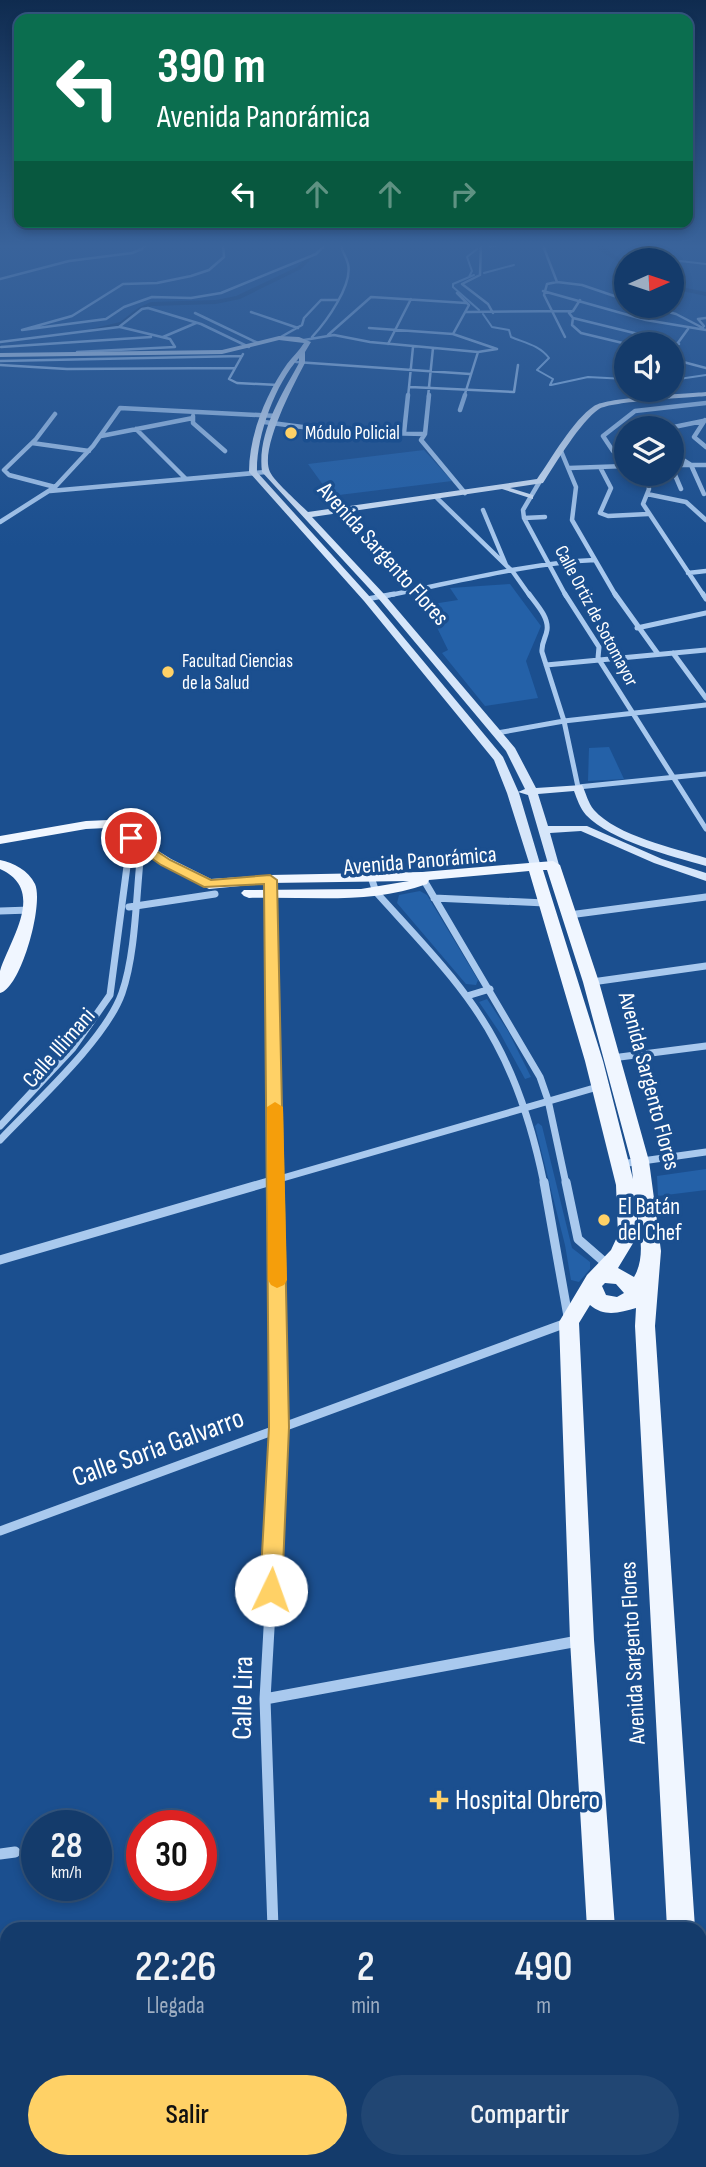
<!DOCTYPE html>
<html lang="es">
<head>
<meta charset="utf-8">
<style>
  :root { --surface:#143b6b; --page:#214673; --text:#f1f3f6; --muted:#9dadc1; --line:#33557e; --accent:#ffd166 }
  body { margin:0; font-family:"Sofia Sans Condensed",sans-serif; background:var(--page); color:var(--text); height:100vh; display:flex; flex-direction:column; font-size:26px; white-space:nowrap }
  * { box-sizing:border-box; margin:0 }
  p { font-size:23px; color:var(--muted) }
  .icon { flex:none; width:38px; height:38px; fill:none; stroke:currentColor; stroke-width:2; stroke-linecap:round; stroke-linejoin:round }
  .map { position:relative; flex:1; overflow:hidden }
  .sheet { position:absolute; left:0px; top:1922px; width:707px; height:247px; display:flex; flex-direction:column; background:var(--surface); border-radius:21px 21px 0 0; box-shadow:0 4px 10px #0003,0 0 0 2px var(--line) }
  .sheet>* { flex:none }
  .guide { position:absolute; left:14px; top:14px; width:679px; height:214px; border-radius:14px; box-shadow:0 4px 10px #0003,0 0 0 2px var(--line); background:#0b6e4f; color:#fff; overflow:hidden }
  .needle { width:46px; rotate:87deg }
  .tools { position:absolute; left:614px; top:248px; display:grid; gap:14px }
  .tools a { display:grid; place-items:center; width:70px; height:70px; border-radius:50%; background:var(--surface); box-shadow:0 4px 10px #0003,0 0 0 2px var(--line); font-size:35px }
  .speed { position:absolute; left:21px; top:1810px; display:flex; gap:14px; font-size:35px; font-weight:700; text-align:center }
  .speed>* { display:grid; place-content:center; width:91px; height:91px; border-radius:50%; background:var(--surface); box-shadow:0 4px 10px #0003,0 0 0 2px var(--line); line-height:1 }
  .speed small { font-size:18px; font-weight:400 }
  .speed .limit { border:10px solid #d22; background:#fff; color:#111 }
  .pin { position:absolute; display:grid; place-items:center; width:60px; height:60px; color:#fff; margin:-30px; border:4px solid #fff; border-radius:50%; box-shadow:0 2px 7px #0007 }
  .me { position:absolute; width:77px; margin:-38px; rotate:3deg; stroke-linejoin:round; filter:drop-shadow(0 0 5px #0008) }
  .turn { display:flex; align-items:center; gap:24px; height:147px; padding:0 28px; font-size:32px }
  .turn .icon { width:91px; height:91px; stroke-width:2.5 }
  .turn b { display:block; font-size:49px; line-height:60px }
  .lanes { display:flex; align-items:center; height:66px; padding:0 28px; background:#0003; justify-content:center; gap:35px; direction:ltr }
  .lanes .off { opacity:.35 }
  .eta { display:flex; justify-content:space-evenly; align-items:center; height:119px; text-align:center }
  .eta b { font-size:42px; font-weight:600; line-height:49px }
  .action { display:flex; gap:14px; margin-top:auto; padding:14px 28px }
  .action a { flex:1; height:80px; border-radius:42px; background:var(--accent); color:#111; font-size:28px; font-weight:600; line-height:80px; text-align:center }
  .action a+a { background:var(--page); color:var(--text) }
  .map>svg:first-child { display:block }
  .green { fill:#2461a8 }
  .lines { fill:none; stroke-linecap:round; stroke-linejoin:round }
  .stream { stroke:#9cc4f0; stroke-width:2 }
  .canal { fill:#123a6d; fill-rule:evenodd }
  .street-far5 { stroke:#a9c9ee; stroke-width:2.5 }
  .street-far4 { stroke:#a9c9ee; stroke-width:4.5 }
  .street-far3 { stroke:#a9c9ee; stroke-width:5 }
  .street-far2 { stroke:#a9c9ee; stroke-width:7 }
  .street-far1 { stroke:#a9c9ee; stroke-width:9 }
  .street { stroke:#a9c9ee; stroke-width:11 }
  .secondary { fill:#d6e6fa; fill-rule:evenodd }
  .primary { fill:#f0f6ff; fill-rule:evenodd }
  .route { fill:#ffd166; stroke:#a68842; stroke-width:2 }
  .slow { fill:#f59e0b }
  .poi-dot { fill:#ffd166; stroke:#1b4f8f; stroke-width:2.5 }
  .labels { text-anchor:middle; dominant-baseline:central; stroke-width:7; stroke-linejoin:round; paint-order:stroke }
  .far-poi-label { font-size:19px; fill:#fff; stroke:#1b4f8f; text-anchor:start }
  .far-street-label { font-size:19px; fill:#fff; stroke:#1b4f8f }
  .street-label { font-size:23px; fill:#fff; stroke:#1b4f8f }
  .poi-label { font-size:23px; fill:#fff; stroke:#1b4f8f; text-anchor:start }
  .near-street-label { font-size:28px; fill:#fff; stroke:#1b4f8f }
  .near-poi-label { font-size:28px; fill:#fff; stroke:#1b4f8f; text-anchor:start }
</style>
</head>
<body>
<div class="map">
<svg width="706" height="2167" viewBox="0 0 706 2167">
  <rect width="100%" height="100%" fill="#1b4f8f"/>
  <path class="green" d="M424 450 452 481 331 496 308 464Z
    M510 584 541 626 526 661 538 698 485 706 442 653 448 650 426 605 458 600 450 588Z
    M609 747 624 779 588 781 589 748Z
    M420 891 427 895 478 980 476 985 466 984 397 903 399 895Z
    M487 999 508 1031 531 1077 525 1079 500 1033 479 1002Z
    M538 1123 542 1126 572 1248 590 1262V1269L579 1282 571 1280 565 1245 535 1126Z
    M706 1169V1190L658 1196 657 1176Z"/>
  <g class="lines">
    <path class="stream" d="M490 247 505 243
      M672 267 680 261 706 264
      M484 273 514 265
      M474 275 453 284V287L479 310
      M469 277 472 271 467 257 477 249
      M483 314 492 327 509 330 511 337C525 343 539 345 549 358L537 370 553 379 550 385
      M672 380 706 375
      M551 385 588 377 626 379"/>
    <path class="canal" d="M593 243H599L626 263V267L600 251Z
      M311 254 314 256 301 269 240 299 216 304 152 306 142 310 124 325 95 331 91 329 120 322 138 308 151 302 216 300 236 296 297 267Z
      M672 285 706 292V296L672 289Z"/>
    <path class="street-far5" d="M223 243 224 257 209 270 191 276 157 283 123 284 72 316 22 330 106 319 124 307 152 297 191 298 221 293 316 254 327 243
      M481 243 480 275 462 284 488 304 493 313
      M542 243 557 282 547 284 544 295 565 337
      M0 279 69 261 132 253 142 249 147 243
      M557 282 582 285 626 300
      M543 291 646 320 706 330
      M457 293 469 305 453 334 497 349 478 352
      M646 306 676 314 703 328
      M573 311 569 313 573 318 679 344
      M251 312 298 328
      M466 312 573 311 580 300
      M195 313 258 343
      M573 318 572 325 581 333 631 345
      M704 326 698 319 706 318
      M369 328 453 334
      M328 335 371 297 466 303
      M163 337 196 323
      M312 337C326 322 353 285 348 264 346 255 341 252 341 243
      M279 338 302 325 304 318 321 300H338
      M304 340 334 335 370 342 478 352 464 397
      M0 342 119 327 142 309 148 308 201 324 249 347
      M388 344 411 299
      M1 347 151 337
      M672 351 688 329
      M77 352 175 347 170 339 120 327
      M243 354 229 379 237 383 278 385
      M672 359 706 368
      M0 361 242 356
      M296 362 470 374
      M0 365 67 369 235 368
      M410 387 514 392 518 365
      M408 397 413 347
      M428 397 433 348"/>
    <path class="street-far4" d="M429 395 425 434 421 440 465 493
      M460 410 465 395
      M55 414 36 439 4 470 9 475 55 487
      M193 416V423L225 451
      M705 420 694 437 706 447
      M264 422 341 432 425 434
      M136 429 186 479
      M664 429 703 421
      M622 431 626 440
      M404 433 408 395
      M101 436 193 418
      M32 443 89 451
      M561 451 576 487 572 520 616 596
      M672 453 691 465 704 494
      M626 460 613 451 603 436 635 411 706 403
      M672 465H706
      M600 467 611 488 600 513 608 516 648 514
      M569 468 626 466
      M672 468 681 489
      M646 474 649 489 643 504 704 596
      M540 481 523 510 524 518 566 596
      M50 491 266 472
      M647 494 686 502 706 520
      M437 498 513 572 530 596
      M483 510 506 565
      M524 518 545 517
      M0 522 55 487 93 446 120 408 277 416
      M688 573 706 571
      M385 596C453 583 527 563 595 560"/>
    <path class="street-far3" d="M529 594C536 604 549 617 547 630 546 638 541 643 542 652L564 721 578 787 706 774
      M565 594 599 647 598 658 706 829
      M615 594 658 654
      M703 594 706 599
      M367 599 394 594
      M637 628 706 613
      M673 653 706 698
      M546 665 706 650
      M497 733 564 721 706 705
      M129 852 131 838
      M141 852 142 845"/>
    <path class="street-far2" d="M371 877 376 892C418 939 466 986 496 1043 520 1087 534 1135 544 1184
      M422 877 540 1077 548 1100 566 1184
      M270 879 275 1184
      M434 898 545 903
      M129 907 215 894
      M0 911 30 910
      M569 915 706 897
      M592 982 706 966
      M467 996 490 989
      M612 1058 706 1046
      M0 1126 73 1048 110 995 129 851
      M0 1140C35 1103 106 1039 122 993 136 953 136 894 141 851
      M621 1164 706 1152
      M262 1184 601 1086"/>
    <path class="street-far1" d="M566 1182 578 1239 609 1266
      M0 1260 268 1182
      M0 1531 569 1322 544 1182
      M269 1613 279 1427 275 1182"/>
    <path class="street" d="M270 1611 265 1699 273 1928
      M265 1699 578 1641
      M0 1854 15 1852
      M279 2161V2167"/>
    <path class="secondary" d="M279 336 299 337 311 342 305 352V363C294 384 259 449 270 472 275 482 299 503 308 512L537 479C552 458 573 420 594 406 608 397 685 394 706 392V396C686 398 612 401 599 409 580 422 556 463 543 483L510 488 533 495V499L502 489 312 517 384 594 515 748 536 788 582 785C586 793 588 803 594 810 617 836 674 848 706 858V866C671 856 611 841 586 815 580 808 577 799 574 791L538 794 548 826H587L662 859 706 873V881L654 863 581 831 550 833 559 865 557 867H549L528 795 518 792 525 789 506 751 378 598 262 472C257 433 281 396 299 363V358C275 384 256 437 257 472L370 597 503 757 519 793 541 867 535 871 531 869 507 793 494 760 364 601 249 472C249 435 266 394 287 364 292 357 299 351 304 343L279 340 222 354 0 357V353L222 350Z
      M7 2157V2161H50L48 2167H1Z"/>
    <path class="primary" d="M109 820 171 859 211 879 270 875 422 872 553 861 560 865 599 982 649 1161 661 1251 655 1326 695 1928H667L635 1326 636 1308C621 1312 605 1318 590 1305L579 1323 594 1640 615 1928H587L570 1640 559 1322 587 1275 611 1250 618 1235 616 1185 585 1061 529 871 429 880 427 884C370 905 309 896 249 898L244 896 241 893 244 890 361 889 409 881 270 883 209 889 161 865 106 828 86 829 0 844V836L86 821ZM543 870H547L583 982 631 1161 633 1179 603 1061ZM636 1203C638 1226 647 1256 634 1277L618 1268 638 1235ZM605 1283 616 1284 624 1293 617 1297 606 1295 602 1286Z
      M0 860C14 863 28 870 35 884 44 904 21 988 0 993 0 987 0 978 0 971 10 939 47 890 0 869Z
      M700 1989 706 1990V2020L700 2019Z
      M706 2027V2057L700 2058V2028Z
      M597 2161H629V2167H597Z
      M647 2161H679V2167H647Z"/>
  </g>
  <linearGradient id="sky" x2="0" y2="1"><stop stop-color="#0f2b4f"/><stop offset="0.45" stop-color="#39639b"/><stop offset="1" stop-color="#39639b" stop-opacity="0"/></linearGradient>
  <rect width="706" height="546" fill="url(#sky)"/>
  <path class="route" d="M131 834 170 860 211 880 270 875 277 880 289 1427 282 1590 278 1598 271 1601 263 1598 260 1590 269 1427 264 884 204 887 161 865 126 840 125 838Z"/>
  <path class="slow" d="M275 1102 283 1107 287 1280 284 1285 277 1288 271 1285 268 1280 267 1107Z"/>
  <g class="poi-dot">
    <circle cx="291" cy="433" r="7"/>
    <circle cx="168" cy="672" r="7"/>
    <circle cx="604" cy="1220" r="7"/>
    <path d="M435.5 1789.5h7v7h7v7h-7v7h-7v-7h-7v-7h7z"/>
  </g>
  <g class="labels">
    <g class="far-poi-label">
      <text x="305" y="433">Módulo Policial</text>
      <text x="182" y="661">Facultad Ciencias<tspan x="182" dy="22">de la Salud</tspan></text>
    </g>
    <g class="far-street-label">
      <text transform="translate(596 616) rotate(62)">Calle Ortiz de Sotomayor</text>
    </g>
    <g class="street-label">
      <text transform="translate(383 554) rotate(48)">Avenida Sargento Flores</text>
      <text transform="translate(420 861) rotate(-5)">Avenida Panorámica</text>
      <text transform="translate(59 1048) rotate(-49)">Calle Illimani</text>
      <text transform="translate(649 1081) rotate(75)">Avenida Sargento Flores</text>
      <text transform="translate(633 1653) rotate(-93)">Avenida Sargento Flores</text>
    </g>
    <g class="poi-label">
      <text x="618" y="1207">El Batán<tspan x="618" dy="26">del Chef</tspan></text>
    </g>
    <g class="near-street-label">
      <text transform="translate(158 1448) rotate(-20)">Calle Soria Galvarro</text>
      <text transform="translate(243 1698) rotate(-89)">Calle Lira</text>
    </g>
    <g class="near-poi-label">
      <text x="455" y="1800">Hospital Obrero</text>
    </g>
  </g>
</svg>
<div class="tools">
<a><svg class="needle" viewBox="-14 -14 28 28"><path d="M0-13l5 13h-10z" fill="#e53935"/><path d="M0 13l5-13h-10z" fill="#9dadc1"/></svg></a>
<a><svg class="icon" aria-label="sound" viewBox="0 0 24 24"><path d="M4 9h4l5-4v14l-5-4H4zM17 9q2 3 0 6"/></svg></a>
<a><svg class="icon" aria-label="layers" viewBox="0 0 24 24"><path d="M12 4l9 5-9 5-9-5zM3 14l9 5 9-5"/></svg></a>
</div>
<div class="speed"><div>28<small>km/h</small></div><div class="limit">30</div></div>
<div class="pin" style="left:131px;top:838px;background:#d93025"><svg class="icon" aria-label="arrive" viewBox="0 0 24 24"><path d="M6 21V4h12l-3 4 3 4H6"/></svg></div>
<svg class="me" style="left:271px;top:1590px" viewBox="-20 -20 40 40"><circle r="19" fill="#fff"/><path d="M0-13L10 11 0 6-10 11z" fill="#ffd166"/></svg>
<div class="guide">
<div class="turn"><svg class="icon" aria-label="left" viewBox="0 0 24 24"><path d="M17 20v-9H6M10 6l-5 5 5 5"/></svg><div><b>390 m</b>Avenida Panorámica</div></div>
<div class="lanes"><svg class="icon" aria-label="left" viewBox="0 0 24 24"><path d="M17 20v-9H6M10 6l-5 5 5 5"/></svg><svg class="icon off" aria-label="ahead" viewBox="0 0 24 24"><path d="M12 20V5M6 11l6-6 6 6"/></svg><svg class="icon off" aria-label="ahead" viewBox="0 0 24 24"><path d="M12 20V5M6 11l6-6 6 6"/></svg><svg class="icon off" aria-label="right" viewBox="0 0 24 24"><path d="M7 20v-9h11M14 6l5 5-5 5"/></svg></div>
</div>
<section class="sheet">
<div class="eta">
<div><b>22:26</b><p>Llegada</p></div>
<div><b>2</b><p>min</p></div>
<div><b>490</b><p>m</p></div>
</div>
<div class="action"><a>Salir</a><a>Compartir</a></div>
</section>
</div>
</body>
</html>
